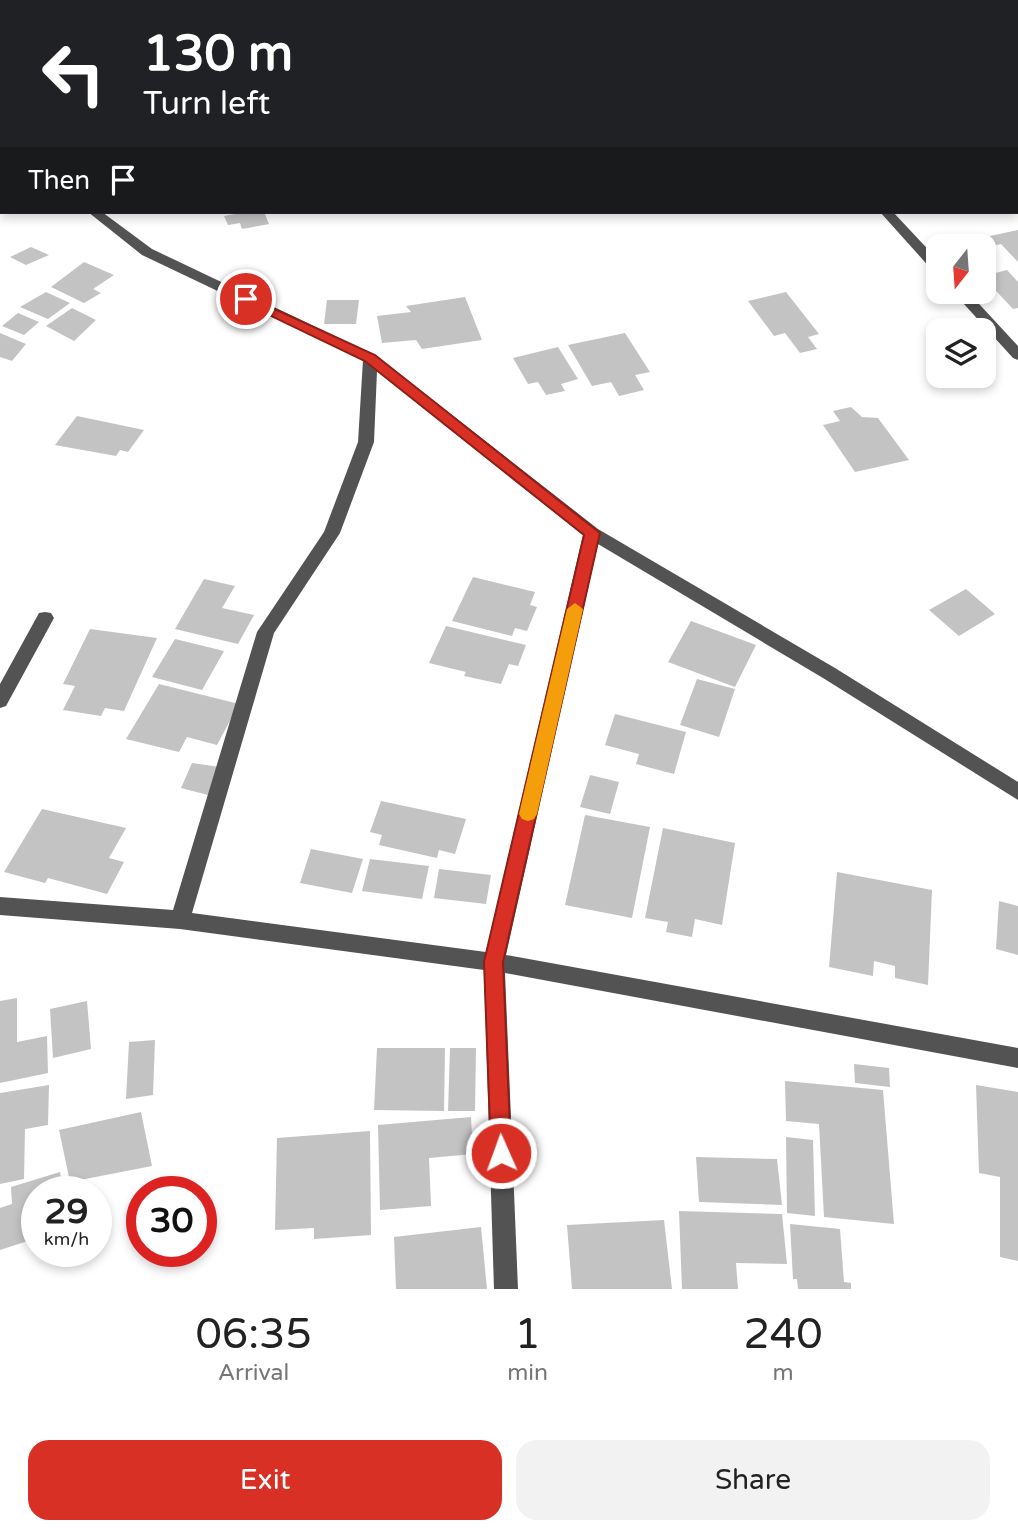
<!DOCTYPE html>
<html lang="en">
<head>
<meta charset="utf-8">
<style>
  :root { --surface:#fff; --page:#f2f2f2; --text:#222; --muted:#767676; --accent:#d93025 }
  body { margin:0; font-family:"Varela Round",sans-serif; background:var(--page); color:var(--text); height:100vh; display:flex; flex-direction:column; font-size:26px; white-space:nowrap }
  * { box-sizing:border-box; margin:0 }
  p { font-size:23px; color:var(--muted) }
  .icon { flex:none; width:38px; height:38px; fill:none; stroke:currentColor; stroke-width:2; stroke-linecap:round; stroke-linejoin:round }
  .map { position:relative; height:1289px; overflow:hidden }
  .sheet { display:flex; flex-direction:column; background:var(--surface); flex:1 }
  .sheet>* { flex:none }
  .banner { position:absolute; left:0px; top:0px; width:1018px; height:214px; box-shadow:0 4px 10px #0003; background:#202124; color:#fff; overflow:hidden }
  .needle { width:46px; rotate:197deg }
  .buttons { position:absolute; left:926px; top:234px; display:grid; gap:14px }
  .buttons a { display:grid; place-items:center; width:70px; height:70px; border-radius:14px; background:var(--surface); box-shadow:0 4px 10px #0003; font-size:35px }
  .speed { position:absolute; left:21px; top:1176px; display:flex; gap:14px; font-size:35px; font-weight:700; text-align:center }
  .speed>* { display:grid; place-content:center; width:91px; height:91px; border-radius:50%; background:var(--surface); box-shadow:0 4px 10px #0003; line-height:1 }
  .speed small { font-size:18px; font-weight:400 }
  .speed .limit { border:10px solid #d22; background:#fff; color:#111 }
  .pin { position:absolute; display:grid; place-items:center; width:60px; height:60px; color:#fff; margin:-30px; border:4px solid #fff; border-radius:50%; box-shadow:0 2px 7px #0007 }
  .me { position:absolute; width:77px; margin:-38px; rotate:358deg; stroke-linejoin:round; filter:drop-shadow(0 0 5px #0008) }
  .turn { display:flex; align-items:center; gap:24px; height:147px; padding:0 28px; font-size:32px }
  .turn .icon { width:91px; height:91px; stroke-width:2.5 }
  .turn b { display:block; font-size:49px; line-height:60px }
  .then { display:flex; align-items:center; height:66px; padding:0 28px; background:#0003; gap:14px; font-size:26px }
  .eta { display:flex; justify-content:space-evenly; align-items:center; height:119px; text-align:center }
  .eta b { font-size:42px; font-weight:600; line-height:49px }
  .button { display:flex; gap:14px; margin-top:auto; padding:14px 28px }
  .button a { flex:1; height:80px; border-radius:21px; background:var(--accent); color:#fff; font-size:28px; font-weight:600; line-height:80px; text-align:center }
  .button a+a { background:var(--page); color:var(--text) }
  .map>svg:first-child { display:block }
  .building { fill:#c3c3c3 }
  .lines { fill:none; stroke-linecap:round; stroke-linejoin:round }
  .minor { fill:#535353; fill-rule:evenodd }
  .route { fill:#d93025; stroke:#8d1f18; stroke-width:2 }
  .slow { fill:#f59e0b }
</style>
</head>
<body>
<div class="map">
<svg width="1018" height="1289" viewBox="0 0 1018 1289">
  <rect width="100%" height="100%" fill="#fff"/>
  <path class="building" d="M246 212H264L269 224 242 229 240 223 228 225 224 216Z
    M1018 230V262L1001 244 984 248 977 247 971 240Z
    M31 247 49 255 26 265 10 257Z
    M84 262 114 275 93 289 101 293 84 303 51 287Z
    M1007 270 1018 282V308L1013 309 984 278V276Z
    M46 292 70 303 48 319 20 307Z
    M786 292 819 334 808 337 817 349 800 353 785 333 774 336 748 301Z
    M465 297 482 340 422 349 416 340 382 343 377 316 411 312 406 306Z
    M327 300H359L356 324H324Z
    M72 308 96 320 74 341 46 326Z
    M18 313 39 322 24 335 2 326Z
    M0 333 26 344 12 361 0 357Z
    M625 333 650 372 635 375 644 390 619 396 611 382 592 386 568 345Z
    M558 347 578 379 561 384 565 391 546 395 538 382 528 384 513 358Z
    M851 407 862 417 878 418 909 460 855 472 823 425 840 421 833 411Z
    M77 416 144 430 128 452 120 450 116 456 55 445Z
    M473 577 535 592 530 605 537 607 527 631 515 628 512 636 452 621Z
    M204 579 235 586 222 608 254 615 238 644 175 629Z
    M966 589 995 614 959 636 929 610Z
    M691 621 756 645 735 687 668 662Z
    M446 626 526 645 518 666 509 664 501 684 464 676 466 672 429 663Z
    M90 629 157 638 124 711 105 708 101 716 63 710 75 686 63 684Z
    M175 639 224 651 202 690 152 677Z
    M697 679 735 689 719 737 680 725Z
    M159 684 239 704 217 745 187 737 179 752 126 739Z
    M615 714 686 732 674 774 636 764 639 754 605 745Z
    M192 763 220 767 208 795 181 788Z
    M590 775 619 782 610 814 580 807Z
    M381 801 466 819 455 854 439 850 437 858 379 845 382 835 370 832Z
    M42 809 126 828 109 858 124 862 107 894 48 878 45 883 4 872Z
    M585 815 650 827 632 918 565 905Z
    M663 828 735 843 722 925 695 919 692 937 666 932 668 922 645 918Z
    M311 849 363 859 352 893 300 883Z
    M370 859 429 866 422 899 362 891Z
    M439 869 491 875 486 904 434 898Z
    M837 872 932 890 928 985 895 978V966L874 961 873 976 829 967Z
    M999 901 1018 906V955L996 949Z
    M17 998V1042L47 1036 48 1073 0 1083V1001Z
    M87 1001 91 1049 53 1058 50 1009Z
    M155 1040 153 1095 126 1099 129 1042Z
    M377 1048H445L444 1111 374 1110Z
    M450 1048H476L475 1111H448Z
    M854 1064 889 1068 890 1087 855 1083Z
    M785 1081 883 1090 894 1224 824 1217 819 1124 786 1121Z
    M49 1085 48 1125 25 1129 24 1179 0 1184V1093Z
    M976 1085 1018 1092V1261L1000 1257V1177L979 1173Z
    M141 1112 152 1166 70 1182 59 1130Z
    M471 1117 473 1154 429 1158 431 1206 380 1210 378 1125Z
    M370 1131 371 1235 314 1239V1228L275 1230 277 1138Z
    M786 1137 813 1140 815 1216 787 1213Z
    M696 1157 777 1159 782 1205 699 1202Z
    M60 1172 63 1192H37V1238L0 1250V1208L12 1204 11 1187Z
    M679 1211 782 1214 787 1264 736 1263 738 1289H682Z
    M664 1220 672 1289H572L567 1225Z
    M790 1224 840 1229 844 1282 851 1283V1289H798L797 1279H793Z
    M481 1227 487 1289H396L394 1237Z"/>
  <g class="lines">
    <path class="minor" d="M689 0H699L700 2H689Z
      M0 135 2 136V144L0 143Z
      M88 212H102L152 249 375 355 598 529 835 668 1018 782V800L823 678 598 544 506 955 1018 1048V1068L505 973 518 1289H494L484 970 180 929 0 915V897L173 910 257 632 324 532 358 442 363 360 142 255ZM377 371 583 535 486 952 192 913 274 633 340 533 374 442Z
      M880 212H893L938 260V272L933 271Z
      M953 292H968L1018 346V360L1013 358Z
      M45 612 51 613 54 618 6 706 0 708V684L39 613Z"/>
  </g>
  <path class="route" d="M246 296 375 355 600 533 503 962 511 1153 508 1160 501 1163 494 1160 491 1153 484 962 584 535 365 361 242 302V297Z"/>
  <path class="slow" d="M575 603 583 609 537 814 534 819 528 821 522 819 519 814 567 609Z"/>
</svg>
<div class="buttons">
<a><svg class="needle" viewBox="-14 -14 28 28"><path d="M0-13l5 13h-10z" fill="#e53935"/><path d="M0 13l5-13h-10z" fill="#767676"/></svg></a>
<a><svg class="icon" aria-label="layers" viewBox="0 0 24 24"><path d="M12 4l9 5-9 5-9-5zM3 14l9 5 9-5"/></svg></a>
</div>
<div class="speed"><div>29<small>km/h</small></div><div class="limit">30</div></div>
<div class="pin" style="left:246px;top:299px;background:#d93025"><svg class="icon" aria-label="arrive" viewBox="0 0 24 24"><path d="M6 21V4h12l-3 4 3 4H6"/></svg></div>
<svg class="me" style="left:501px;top:1153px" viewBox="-20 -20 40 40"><circle r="17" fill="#d93025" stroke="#fff" stroke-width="3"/><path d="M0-11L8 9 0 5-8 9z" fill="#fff"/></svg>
<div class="banner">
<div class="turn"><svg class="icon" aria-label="left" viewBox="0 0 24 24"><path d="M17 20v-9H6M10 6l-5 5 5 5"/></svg><div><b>130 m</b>Turn left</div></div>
<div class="then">Then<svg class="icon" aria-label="arrive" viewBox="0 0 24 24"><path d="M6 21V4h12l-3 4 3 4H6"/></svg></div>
</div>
</div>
<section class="sheet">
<div class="eta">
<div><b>06:35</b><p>Arrival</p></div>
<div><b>1</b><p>min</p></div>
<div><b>240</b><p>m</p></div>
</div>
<div class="button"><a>Exit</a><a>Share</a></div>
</section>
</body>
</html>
